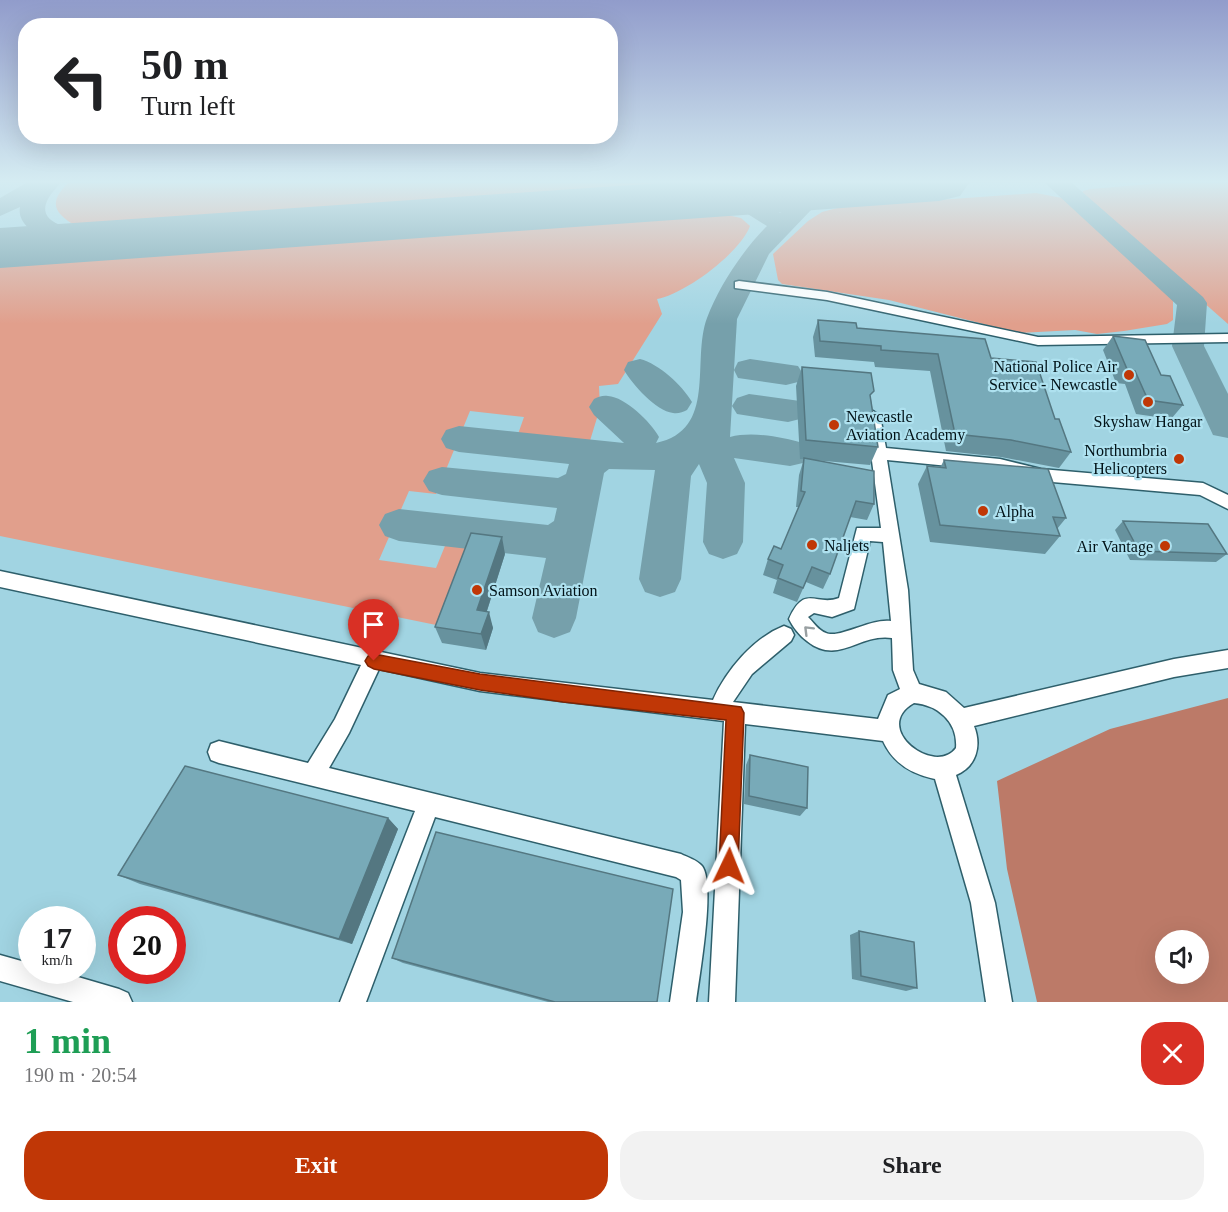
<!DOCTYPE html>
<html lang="en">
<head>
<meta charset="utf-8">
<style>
  :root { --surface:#fff; --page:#f2f2f2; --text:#202124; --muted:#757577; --accent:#c03706 }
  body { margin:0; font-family:"Times New Roman",serif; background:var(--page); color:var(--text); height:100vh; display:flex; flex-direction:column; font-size:22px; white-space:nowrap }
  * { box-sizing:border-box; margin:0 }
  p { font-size:20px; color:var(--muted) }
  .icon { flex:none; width:33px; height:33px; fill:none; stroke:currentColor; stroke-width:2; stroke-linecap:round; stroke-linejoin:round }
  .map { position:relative; height:1002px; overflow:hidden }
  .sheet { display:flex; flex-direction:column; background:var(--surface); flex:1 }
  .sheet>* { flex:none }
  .hud { position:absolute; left:18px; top:18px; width:600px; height:126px; border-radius:24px; box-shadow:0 6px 24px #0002; background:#fff; color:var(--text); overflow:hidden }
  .buttons { position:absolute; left:1155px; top:930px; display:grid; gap:12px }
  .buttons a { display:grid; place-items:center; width:54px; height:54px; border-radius:50%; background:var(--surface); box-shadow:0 6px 24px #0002; font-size:30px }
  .speed { position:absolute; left:18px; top:906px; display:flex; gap:12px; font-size:30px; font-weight:700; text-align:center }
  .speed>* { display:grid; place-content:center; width:78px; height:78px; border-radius:50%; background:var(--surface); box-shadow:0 6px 24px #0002; line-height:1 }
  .speed small { font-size:15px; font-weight:400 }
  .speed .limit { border:9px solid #d22; background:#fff; color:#111 }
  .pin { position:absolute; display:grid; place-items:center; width:51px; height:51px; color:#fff; margin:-62px -26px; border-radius:50% 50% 50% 0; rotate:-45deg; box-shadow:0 0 6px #0007 }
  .pin .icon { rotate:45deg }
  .me { position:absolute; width:66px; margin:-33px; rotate:2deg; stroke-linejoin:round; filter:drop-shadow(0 0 4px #0008) }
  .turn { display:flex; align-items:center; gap:21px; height:126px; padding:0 24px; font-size:27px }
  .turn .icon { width:78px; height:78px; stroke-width:2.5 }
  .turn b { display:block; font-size:42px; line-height:51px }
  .round { display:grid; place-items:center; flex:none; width:63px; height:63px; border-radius:24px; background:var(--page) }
  .overview { display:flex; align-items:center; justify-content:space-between; height:102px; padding:0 24px }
  h1 { font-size:36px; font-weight:800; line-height:45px; color:#1e9e55 }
  .cta { display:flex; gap:12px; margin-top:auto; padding:12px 24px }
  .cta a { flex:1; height:69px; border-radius:24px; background:var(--accent); color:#fff; font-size:24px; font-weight:800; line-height:69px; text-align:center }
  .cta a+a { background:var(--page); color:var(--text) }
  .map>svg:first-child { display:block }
  .green { fill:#e19f8c }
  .forest { fill:#bc7a68; fill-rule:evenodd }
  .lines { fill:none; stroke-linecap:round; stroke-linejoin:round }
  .taxiway { fill:#76a0ab; fill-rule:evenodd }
  .runway { fill:#76a0ab; fill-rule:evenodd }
  .minor-casing { stroke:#2e5f6b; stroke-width:3 }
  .minor { fill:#fff; fill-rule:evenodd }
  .wall { fill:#67929e }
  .shaded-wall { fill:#547781 }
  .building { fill:#78aab8; stroke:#547781; stroke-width:1.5 }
  .oneway { stroke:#99a0a2 }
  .route { fill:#c03706; stroke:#7d2404; stroke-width:1.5 }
  .poi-dot { fill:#c03706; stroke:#aee1ef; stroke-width:2 }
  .labels { text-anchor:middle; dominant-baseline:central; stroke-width:4.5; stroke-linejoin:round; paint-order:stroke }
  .poi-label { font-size:16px; fill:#011217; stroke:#aee1ef; text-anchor:start }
</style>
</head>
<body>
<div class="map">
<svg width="1228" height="1002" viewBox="0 0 1228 1002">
  <rect width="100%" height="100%" fill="#a1d4e2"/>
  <path class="green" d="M68 183H690L76 226C54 213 48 203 68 183Z
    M1163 183H1228V324L1082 195 1083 191 1090 189Z
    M1036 193 1062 198 1173 299V320L1167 324 1124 331 1097 334 1075 330 1019 333 889 300 782 284 778 280 773 254 808 221 822 212 841 207Z
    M727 215 741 218 750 226C740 253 685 294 657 299L662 314 618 384 599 386 600 408 589 444 517 437 524 417 470 411 436 494 409 491 379 560 436 568 447 541 477 544 446 627 0 536V267Z"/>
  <path class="forest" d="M1228 698V1002H1037L1007 869 997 781 1110 729ZM1166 940H1198V974H1166Z"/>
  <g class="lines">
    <path class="taxiway" d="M26 183H60C56 189 51 193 48 199 31 231 96 231 113 235L116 241 113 247C90 252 14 240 20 207L0 216V198Z
      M751 183H854L860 185 863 190 860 195 830 196 811 210 769 254 737 319 730 437C752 431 782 437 803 443L808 453 803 463 790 466 734 458 745 483 743 542 737 554 723 559 709 554 703 542 707 483 699 464 691 476 681 579 675 592 660 597 645 592 639 579 655 470 609 469 604 473 576 618 570 632 554 638 538 632 532 618 546 558 399 541 385 536 379 525 385 514 399 509 548 525 554 521 557 508 442 495 429 491 423 481 429 471 442 467 558 478 566 474 569 464 459 452 446 448 441 439 446 430 459 426 624 443 594 415 589 407 594 399C598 397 603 395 608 396 625 397 651 422 659 437L656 443C718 430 691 361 707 318 719 286 743 250 767 226L743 211 705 204 701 199 705 194C731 187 759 200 780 213L802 193 754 188Z
      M1045 183H1072L1203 297 1207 303 1204 346 1228 394V438L1213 435 1172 346 1177 305Z
      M0 238 28 241 32 247 28 253 0 254Z
      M640 359C659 364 682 385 692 402L687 410C683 412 678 414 673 413 656 411 632 384 624 370L628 362Z
      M750 359 798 366 803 374 798 382 786 385 738 378 734 370 738 362Z
      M749 394 800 401 805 410 800 419 788 422 737 414 732 406 737 398Z"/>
    <path class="runway" d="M661 183H969L960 196 939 201 0 268V228Z"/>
    <g class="minor-casing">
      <path id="minor" d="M739 281 827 292 1038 337 1228 334V342L1038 345 827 300 735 288V282Z
        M873 411 880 416 886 448 1000 459 1041 469 1203 483 1228 495V509L1200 495 1041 481 1000 471 887 460 908 590 913 670 919 684 946 692 964 708 1174 659 1228 650V668L1174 677 974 726C982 746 976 767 956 775L995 903 1012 1002H986L971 903 935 779C911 774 893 763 883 741L745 724 735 1002H709L724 721 480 691 379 669 349 733 329 768 681 854C687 857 697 860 702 866 716 884 699 977 696 1002H670L683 912 681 880 676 877 435 817 366 1002H340L415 811 219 763 211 760 208 752 211 744 219 741 308 763 335 719 361 665 0 587V571L480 673 713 700C726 671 753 638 784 626L791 629 794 635 791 641 752 674 733 702 878 719 888 695 900 689 893 670 892 638C859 633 838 666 807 641 799 635 793 627 789 619 805 583 816 607 839 598L857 528H881L866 416ZM870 541 883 542 891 621C871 618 839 639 826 633 819 631 813 622 808 617L814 613 832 617 854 609ZM914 703C938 705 958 722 956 748 935 777 870 728 914 703Z
        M0 955 32 964V970H54L119 989 128 993 132 1002H73L0 981Z"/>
    </g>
    <use href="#minor" class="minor"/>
  </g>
  <path class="wall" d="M818 320 991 358 1055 419 1071 452 1059 468 1001 457 946 451 930 371 875 367 874 362 815 357 813 337Z
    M1113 336 1161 375 1183 405 1171 419 1136 414 1125 384 1116 383 1103 350Z
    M802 367 871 399 878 447 870 465 813 460 874 504 867 520 850 517 830 574 823 589 806 582 797 602 773 593 777 580 763 575 768 559 781 549 799 507H796L799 475 804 459H800L796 386Z
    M944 460 1066 518 1057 529 1060 536 1045 554 930 542 918 484 927 466 940 468Z
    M1123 521 1227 554 1216 562 1130 560 1115 530Z
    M505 554 487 611 493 628 486 650 442 643 435 627Z
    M750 755 807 808 800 816 744 804 746 765Z
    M388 818 398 829 352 944 140 884 118 875Z
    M859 931 917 988 906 991 852 979 850 935Z
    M392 958 657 1002H548L403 963Z"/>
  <path class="shaded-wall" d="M502 537 505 554 482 626 477 610Z
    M489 612 493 628 486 650 481 634Z
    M388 818 398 829 352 944 339 939Z"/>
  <path class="building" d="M818 320 856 323 857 328 985 339 991 358 1036 362 1055 419H1059L1071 452 1011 440 955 434 938 354 881 350V346L820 341Z
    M1113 336 1145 340 1161 375 1170 376 1183 405 1148 400 1135 371 1127 369Z
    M802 367 871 373 874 391 870 395 878 447 806 440Z
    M804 458 874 471V504L856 501 830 574 812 567 803 588 778 578 783 565 768 559 774 546 781 549 805 492 801 491Z
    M944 460 1048 469 1066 518 1053 517 1060 536 940 525 927 466 946 468Z
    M1123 521 1208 524 1227 554 1139 551Z
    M471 533 502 537 477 610 489 612 481 634 435 627Z
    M750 755 808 767 807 808 749 796Z
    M185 766 388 818 339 939 118 875Z
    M436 832 673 889 657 1002H555L392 958Z
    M859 931 914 942 917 988 861 976Z"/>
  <defs><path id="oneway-chevron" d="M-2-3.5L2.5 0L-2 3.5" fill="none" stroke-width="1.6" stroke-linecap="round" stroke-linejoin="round" transform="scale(1.5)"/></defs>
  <use class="oneway" href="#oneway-chevron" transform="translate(808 630) rotate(-135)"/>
  <linearGradient id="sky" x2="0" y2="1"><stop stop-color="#919ccb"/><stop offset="0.56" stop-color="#d5ecf2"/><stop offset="1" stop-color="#d5ecf2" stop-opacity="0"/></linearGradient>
  <rect width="1228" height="324" fill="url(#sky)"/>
  <path class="route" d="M374 654 480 674 741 707 744 713 738 866 736 873 729 876 722 873 719 866 726 720 563 702 480 690 374 669 368 666 365 661 368 656Z"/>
  <g class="poi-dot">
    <circle cx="1129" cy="375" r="6"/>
    <circle cx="1148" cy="402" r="6"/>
    <circle cx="834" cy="425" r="6"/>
    <circle cx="1179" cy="459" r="6"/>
    <circle cx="983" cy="511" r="6"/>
    <circle cx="812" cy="545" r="6"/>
    <circle cx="1165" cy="546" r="6"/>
    <circle cx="477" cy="590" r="6"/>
  </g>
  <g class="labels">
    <g class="poi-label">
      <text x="1117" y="366" text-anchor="end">National Police Air<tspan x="1117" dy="18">Service - Newcastle</tspan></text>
      <text x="846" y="416">Newcastle<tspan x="846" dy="18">Aviation Academy</tspan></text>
      <text x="1148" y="421" text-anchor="middle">Skyshaw Hangar</text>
      <text x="1167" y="450" text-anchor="end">Northumbria<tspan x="1167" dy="18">Helicopters</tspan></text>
      <text x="995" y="511">Alpha</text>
      <text x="824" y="545">Naljets</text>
      <text x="1153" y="546" text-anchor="end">Air Vantage</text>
      <text x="489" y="590">Samson Aviation</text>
    </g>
  </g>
</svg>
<div class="buttons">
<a><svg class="icon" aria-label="sound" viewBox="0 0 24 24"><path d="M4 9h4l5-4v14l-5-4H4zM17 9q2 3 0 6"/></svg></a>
</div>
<div class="speed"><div>17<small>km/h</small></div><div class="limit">20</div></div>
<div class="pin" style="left:374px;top:661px;background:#d93025"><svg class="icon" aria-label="arrive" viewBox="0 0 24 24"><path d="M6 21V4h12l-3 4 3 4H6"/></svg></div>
<svg class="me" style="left:729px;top:866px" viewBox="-20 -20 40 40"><path d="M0-17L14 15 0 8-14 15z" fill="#c03706" stroke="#fff" stroke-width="4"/></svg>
<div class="hud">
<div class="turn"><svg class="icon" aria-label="left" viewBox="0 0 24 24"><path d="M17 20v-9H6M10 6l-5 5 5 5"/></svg><div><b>50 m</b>Turn left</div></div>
</div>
</div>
<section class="sheet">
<div class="overview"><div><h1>1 min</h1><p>190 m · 20:54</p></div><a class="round" style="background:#d93025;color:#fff"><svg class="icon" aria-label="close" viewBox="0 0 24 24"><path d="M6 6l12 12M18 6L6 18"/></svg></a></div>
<div class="cta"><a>Exit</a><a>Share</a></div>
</section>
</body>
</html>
